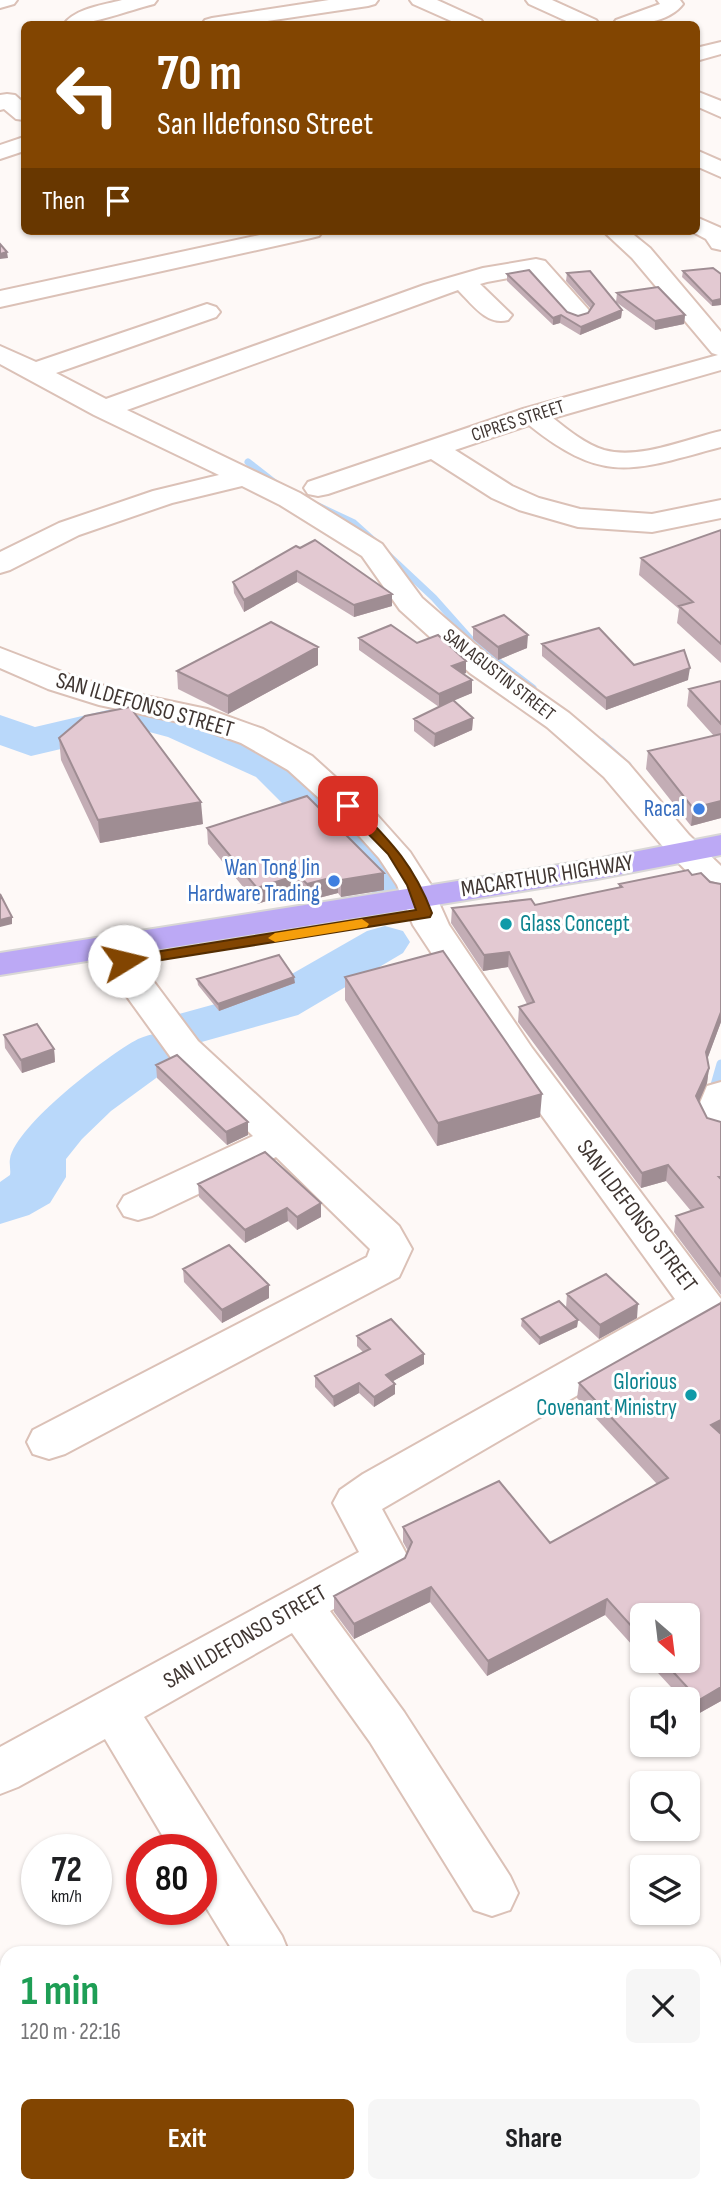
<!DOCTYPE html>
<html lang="en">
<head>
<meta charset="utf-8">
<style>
  :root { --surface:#fff; --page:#f6f6f6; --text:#202124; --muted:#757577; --accent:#824501 }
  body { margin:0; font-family:"Sofia Sans Condensed",sans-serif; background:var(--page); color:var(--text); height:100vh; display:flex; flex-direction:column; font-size:26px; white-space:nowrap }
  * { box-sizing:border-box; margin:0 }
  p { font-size:23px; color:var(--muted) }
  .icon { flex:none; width:38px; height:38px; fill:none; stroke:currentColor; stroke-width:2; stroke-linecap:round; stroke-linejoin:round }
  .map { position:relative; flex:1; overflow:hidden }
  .side { position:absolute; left:0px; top:1946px; width:721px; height:247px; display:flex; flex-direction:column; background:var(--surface); border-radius:21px 21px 0 0; box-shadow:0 2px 5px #0004 }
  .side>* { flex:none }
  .banner { position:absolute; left:21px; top:21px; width:679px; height:214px; border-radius:10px; box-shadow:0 2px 5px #0004; background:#824501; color:#fff; overflow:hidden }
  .needle { width:46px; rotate:152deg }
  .controls { position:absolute; left:630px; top:1603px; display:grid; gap:14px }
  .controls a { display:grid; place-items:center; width:70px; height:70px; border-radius:10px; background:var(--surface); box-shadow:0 2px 5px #0004; font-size:35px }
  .speed { position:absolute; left:21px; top:1834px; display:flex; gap:14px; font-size:35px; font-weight:700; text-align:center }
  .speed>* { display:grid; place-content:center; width:91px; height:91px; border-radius:50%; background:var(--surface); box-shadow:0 2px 5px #0004; line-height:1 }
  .speed small { font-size:18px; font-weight:400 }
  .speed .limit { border:10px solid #d22; background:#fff; color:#111 }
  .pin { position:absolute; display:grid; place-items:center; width:60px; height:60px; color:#fff; margin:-30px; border-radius:14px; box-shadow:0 4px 10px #0006 }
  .me { position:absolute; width:77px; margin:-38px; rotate:81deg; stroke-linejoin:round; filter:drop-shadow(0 0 5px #0008) }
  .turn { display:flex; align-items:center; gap:24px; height:147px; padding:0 21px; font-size:32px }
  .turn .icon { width:91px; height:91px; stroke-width:2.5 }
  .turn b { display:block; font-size:49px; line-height:60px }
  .then { display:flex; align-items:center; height:66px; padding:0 21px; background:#0003; gap:14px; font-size:26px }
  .round { display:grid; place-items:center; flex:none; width:74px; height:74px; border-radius:10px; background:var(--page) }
  .headline { display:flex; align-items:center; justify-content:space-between; height:119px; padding:0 21px }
  h1 { font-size:42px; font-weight:700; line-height:52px; color:#1e9e55 }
  .action { display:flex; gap:14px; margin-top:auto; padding:14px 21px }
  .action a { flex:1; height:80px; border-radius:10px; background:var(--accent); color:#fff; font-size:28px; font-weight:700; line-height:80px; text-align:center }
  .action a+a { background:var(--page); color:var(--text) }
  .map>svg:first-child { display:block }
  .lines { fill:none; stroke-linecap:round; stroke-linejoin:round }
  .stream-far1 { stroke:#b9d8fa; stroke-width:7 }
  .stream { stroke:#b9d8fa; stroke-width:9 }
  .river { fill:#b9d8fa; fill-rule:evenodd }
  .minor-casing { stroke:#dbc1b7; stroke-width:4 }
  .highway-casing { stroke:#d9d7d6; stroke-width:4 }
  .minor { fill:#fff; fill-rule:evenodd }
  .highway { fill:#bca9f5; fill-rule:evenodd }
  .wall { fill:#c3adb5 }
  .shaded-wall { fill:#9f8d93 }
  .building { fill:#e3c9d2; stroke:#9f8d93; stroke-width:2 }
  .route { fill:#824501; stroke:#542d01; stroke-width:2 }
  .slow { fill:#f59e0b }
  .shop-dot { fill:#3f7fe0; stroke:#fff; stroke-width:2.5 }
  .culture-dot { fill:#0f9aa8; stroke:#fff; stroke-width:2.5 }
  .labels { text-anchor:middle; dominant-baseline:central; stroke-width:6; stroke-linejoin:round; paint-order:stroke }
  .far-street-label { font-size:19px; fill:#403632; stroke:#fff }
  .street-label { font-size:23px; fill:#403632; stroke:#fff }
  .shop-label { font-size:23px; fill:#366cbe; stroke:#fff; text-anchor:end }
  .culture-label { font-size:23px; fill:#0d838f; stroke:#fff; text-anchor:start }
</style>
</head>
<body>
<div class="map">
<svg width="721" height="2192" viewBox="0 0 721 2192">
  <rect width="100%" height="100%" fill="#fef9f7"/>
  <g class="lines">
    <path class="stream-far1" d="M248 462 275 483
      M318 506 354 523 374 541
      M386 553 434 598 474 643 533 688
      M602 742 628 765"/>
    <path class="stream" d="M713 1092 721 1064"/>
    <path class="river" d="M142 702 200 717 288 757 406 871 414 882 406 893 389 897 372 893 256 777 168 737 142 730 31 756 0 745V715L35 727Z
      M385 926 403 931 410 942 403 953 298 1015 198 1043 179 1038 172 1026 179 1014 262 991 367 931Z
      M159 1033 178 1038 186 1050 178 1062 111 1111 82 1139 66 1159V1177L50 1203 29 1215 0 1224V1182L10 1175C11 1170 9 1164 10 1159 16 1125 108 1055 138 1039 145 1036 152 1034 159 1033Z"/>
    <g class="minor-casing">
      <path id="minor" d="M0 0H17L14 4 0 8Z
        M122 0H157L154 4C126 11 90 26 64 24 76 8 104 5 122 0Z
        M329 0H378L375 4 368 6 248 24H202L205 20 212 18Z
        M410 0H437L481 20 484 24H458L413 4Z
        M526 0H552L596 20 599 24H573L529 4Z
        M657 0H680L683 4C669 23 634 26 613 24L616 20 660 4Z
        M721 42V54L696 61V48Z
        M696 91 721 101V117L696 106Z
        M7 94 15 95 24 103V120L16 119 4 109 0 110V95Z
        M24 137V151L0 159V145Z
        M696 150 721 161V177L696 166Z
        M696 217 721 228V250L712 248 706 239 691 231H696Z
        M278 231H323L319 236 311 238 0 307V291Z
        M603 231H629L650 248 721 332V370L553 418C568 430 585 444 604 450 640 460 686 439 721 431V447C634 470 605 486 529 425L455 450 512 486 539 498 580 509 652 514 721 500V518L652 532 578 527 519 510 492 498 431 459 328 494 318 496 308 494 304 488 308 482 523 409 718 355 712 353 632 258Z
        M536 259 545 261 587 308 591 313 587 318 578 321 569 318 530 274 487 282 480 284 512 315 508 320C487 326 472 304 458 290L127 410 300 493 382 544 422 598 492 659 569 713 628 763 689 835 721 866V897L709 894 665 849 604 777 547 727 470 673 400 610 362 556 280 505 242 486 172 503 79 535 10 570 0 573V552L59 523 153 491 219 475 94 415 0 364V346L36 362 198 307 207 304 216 307 220 312 216 317 56 373 106 399 424 285 483 268Z
        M0 648 70 675 117 690 207 709 263 729 312 756 376 814 410 852 431 885 449 925 532 1048 721 1299 717 1314 382 1509 409 1559 402 1572 330 1611 404 1712 510 1876 518 1893 510 1910 492 1916 474 1910 370 1742 292 1633 144 1717 282 1936 289 1953H234L201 1899V1850H171L105 1739 18 1787 0 1794V1747L359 1552 333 1503 340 1490 363 1474 675 1299 506 1066 413 925 397 885 379 858 352 828 288 770 241 743 188 724 99 705 48 689 0 668Z
        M120 934 133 937 148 974 198 1041 399 1226 412 1249 399 1277 65 1454 49 1459 33 1454 27 1442 33 1430 367 1257 370 1249 276 1157 152 1216 138 1220 124 1216 118 1206 124 1196 253 1136 172 1059 112 976 102 945 107 937Z
        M721 1082V1136L707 1132 697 1110 707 1086Z
        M0 2028 7 2031V2093L0 2090Z
        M42 2186H99L102 2192H44Z
        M378 2186H436L439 2192H380Z"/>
    </g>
    <g class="highway-casing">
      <path id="highway" d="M721 835V855L597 879 0 975V953L597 859Z"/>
    </g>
    <use href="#minor" class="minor"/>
    <use href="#highway" class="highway"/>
  </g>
  <path class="wall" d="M683 271 721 274V305L712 306 682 277Z
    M567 273 622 310 621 318 580 335 560 323 553 325 507 281V274L567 312 578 316 588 313 591 309 566 281Z
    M617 293 685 315 684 324 655 330 616 302Z
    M721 530V663L677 623 679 609 639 575 641 558Z
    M296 546 392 594V606L354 617 297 582 244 612 234 593 233 582Z
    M473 627 527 648 498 660 473 639Z
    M359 638 466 661V673L463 674 472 680V693L454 700 473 718 472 730 434 747 414 731V719L439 707 359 650Z
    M542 644 634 665 688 680 606 710 542 656Z
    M318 647V665L228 714 178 689 177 671Z
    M721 681V818L691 826 646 769 648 751 714 736 687 706 689 689Z
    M59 738 203 824 100 843 61 760Z
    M207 828 384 873V890L341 897 338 893 307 901 298 891 257 904 208 844Z
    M692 875 721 884V1022L707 1059 709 1068 707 1083 699 1101 707 1118 721 1122V1295L674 1232 676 1216 691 1211 666 1181 641 1188 518 1022 519 1007 527 1004 508 967 483 971 451 923 452 908 535 905 619 888V884Z
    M345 977 540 1117 437 1146 345 1000Z
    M197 979 295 983 219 1011 198 985Z
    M4 1035 54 1049 55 1062 22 1073 5 1048Z
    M156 1065 248 1135 227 1145 157 1078Z
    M198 1184 321 1217 297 1230 288 1221 245 1243 199 1197Z
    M183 1269 269 1298 222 1323 184 1282Z
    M567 1294 637 1318 599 1339 567 1309 578 1320 577 1327 539 1345 521 1326 522 1319 566 1308Z
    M721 1303V1701L696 1715 688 1706V1699H682L647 1661H688L642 1615V1656L605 1615 487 1676 430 1602 354 1639 334 1612V1596L405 1558 408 1551 403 1542V1527L550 1543 657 1484 577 1398 579 1383Z
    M357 1336 424 1364 393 1381 395 1384V1394L374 1407 359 1393 334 1407 315 1387V1376L363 1352 357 1346Z"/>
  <path class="shaded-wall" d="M7 252 8 258 0 259V254Z
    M721 299V305L712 306V301Z
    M622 310 621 318 580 335 581 327Z
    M561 315 560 323 553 325V318Z
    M685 315 684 324 655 330V321Z
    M297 571V582L244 612V600Z
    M392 594V606L354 617V605Z
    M528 635 527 648 498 660V647Z
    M318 647V665L228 714V696Z
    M466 661V673L452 679V666Z
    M690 668 688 680 606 710V698Z
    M472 680V693L439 707V694Z
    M473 718 472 730 434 747 435 734Z
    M721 801V818L691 826 693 808Z
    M201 802 203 824 100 843 98 820Z
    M384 873V890L341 897V880Z
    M298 875V891L257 904V888Z
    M338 876V893L307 901V884Z
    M12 917V924L0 927V920Z
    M509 952 508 967 483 971 484 955Z
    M294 977 295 983 219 1011 218 1004Z
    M721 1012V1022L704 1068 706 1052Z
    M54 1049 55 1062 22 1073 21 1060Z
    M709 1068 707 1083 695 1111 696 1096Z
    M542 1094 540 1117 437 1146 438 1123Z
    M248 1122V1135L227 1145 226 1132Z
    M668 1165 666 1181 641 1188 642 1173Z
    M321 1203V1217L297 1230V1217Z
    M287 1208 288 1221 245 1243V1230Z
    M269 1285V1298L222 1323V1310Z
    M638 1304 637 1318 599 1339 600 1325Z
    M578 1320 577 1327 539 1345 540 1338Z
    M424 1354V1364L386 1385V1375Z
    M359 1383V1393L334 1407 333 1397Z
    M395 1384V1394L374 1407V1397Z
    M721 1420V1434L711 1425Z
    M431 1587 430 1602 354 1639V1624Z
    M607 1599 605 1615 487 1676 488 1661Z
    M721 1687V1701L696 1715 699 1700Z"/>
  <path class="building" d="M0 244 7 252 0 254Z
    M713 268 721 274V299L712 301 683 271Z
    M529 270 567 312 578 316 588 313 594 304 567 273 590 271 622 310 581 327 561 315 553 318 507 274Z
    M658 287 685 315 655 321 617 293Z
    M721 530V644L679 606 693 602 641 558Z
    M315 540 392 594 354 605 297 571 244 600 233 582 296 546 300 548Z
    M504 615 528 635 498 647 473 627Z
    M271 622 318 647 228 696 177 671Z
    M391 625 417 643 438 635 466 661 452 666 472 680 439 694 359 638Z
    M599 628 634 665 684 650 690 668 606 698 542 644Z
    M721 681V724L689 689Z
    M453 700 473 718 435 734 414 719Z
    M130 707 201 802 98 820 59 738 85 716Z
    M721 734V801L693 808 648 751Z
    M307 796 384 873 341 880 338 876 307 884 298 875 257 888 207 828Z
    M688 870 692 875 701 873 710 882 721 884V1012L706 1052 709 1068 696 1096 707 1118 721 1122V1177H719L721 1179V1276L676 1216 703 1207 668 1165 642 1173 519 1007 534 1002 509 952 484 955 452 908 531 899 535 905 622 887 619 884Z
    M0 894 12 917 0 920Z
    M443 951 542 1094 438 1123 345 977Z
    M279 955 294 977 218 1004 197 979Z
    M37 1024 54 1049 21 1060 4 1035Z
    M177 1055 248 1122 226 1132 156 1065Z
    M265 1152 321 1203 297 1217 287 1208 245 1230 198 1184Z
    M229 1245 269 1285 222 1310 183 1269Z
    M606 1274 638 1304 600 1325 567 1294Z
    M559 1301 578 1320 540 1338 522 1319Z
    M721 1303V1420L711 1425 721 1434V1687L699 1700 663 1661H688V1615H642V1638L607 1599 488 1661 431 1587 354 1624 334 1596 405 1558 412 1542 403 1527 499 1481 550 1543 668 1478 579 1383Z
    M391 1319 424 1354 386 1375 395 1384 374 1397 359 1383 333 1397 315 1376 370 1349 357 1336Z"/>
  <path class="route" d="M348 802 353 803C390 841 413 863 432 913L430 917 124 966 119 965 116 961 124 957 416 910 407 885 388 854 341 806Z"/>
  <path class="slow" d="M362 919 369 924 367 927 275 942 268 938 275 933Z"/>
  <g class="shop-dot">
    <circle cx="699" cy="809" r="7"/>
    <circle cx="334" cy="881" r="7"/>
  </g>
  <g class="culture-dot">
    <circle cx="506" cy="924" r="7"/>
    <circle cx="691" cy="1395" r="7"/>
  </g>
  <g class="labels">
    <g class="far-street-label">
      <text transform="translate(518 421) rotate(-18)">CIPRES STREET</text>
      <text transform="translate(499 675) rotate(38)">SAN AGUSTIN STREET</text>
    </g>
    <g class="street-label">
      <text transform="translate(145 705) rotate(16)">SAN ILDEFONSO STREET</text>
      <text transform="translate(547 876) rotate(-9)">MACARTHUR HIGHWAY</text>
      <text transform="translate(637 1216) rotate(53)">SAN ILDEFONSO STREET</text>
      <text transform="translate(245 1637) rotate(-30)">SAN ILDEFONSO STREET</text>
    </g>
    <g class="shop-label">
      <text x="685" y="809">Racal</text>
      <text x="320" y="868">Wan Tong Jin<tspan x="320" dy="26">Hardware Trading</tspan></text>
    </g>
    <g class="culture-label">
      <text x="520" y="924">Glass Concept</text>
      <text x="677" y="1382" text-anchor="end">Glorious<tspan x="677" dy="26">Covenant Ministry</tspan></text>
    </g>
  </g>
</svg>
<div class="controls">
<a><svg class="needle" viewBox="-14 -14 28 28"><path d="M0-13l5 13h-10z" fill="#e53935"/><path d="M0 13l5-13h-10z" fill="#757577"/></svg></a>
<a><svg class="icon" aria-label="sound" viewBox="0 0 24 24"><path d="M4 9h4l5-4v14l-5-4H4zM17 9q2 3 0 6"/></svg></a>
<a><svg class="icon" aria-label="search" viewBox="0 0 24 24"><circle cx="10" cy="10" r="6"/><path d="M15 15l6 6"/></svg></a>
<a><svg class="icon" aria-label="layers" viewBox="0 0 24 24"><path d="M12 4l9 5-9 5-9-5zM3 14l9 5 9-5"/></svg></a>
</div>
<div class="speed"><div>72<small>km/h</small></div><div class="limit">80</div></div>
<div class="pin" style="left:348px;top:806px;background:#d93025"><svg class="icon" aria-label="arrive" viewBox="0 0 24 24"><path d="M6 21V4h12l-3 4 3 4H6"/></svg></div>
<svg class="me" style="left:124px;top:961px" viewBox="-20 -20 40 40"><circle r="19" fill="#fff"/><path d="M0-13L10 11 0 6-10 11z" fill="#824501"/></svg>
<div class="banner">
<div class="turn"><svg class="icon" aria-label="left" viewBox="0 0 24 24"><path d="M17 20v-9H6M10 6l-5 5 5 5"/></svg><div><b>70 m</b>San Ildefonso Street</div></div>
<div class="then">Then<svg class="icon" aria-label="arrive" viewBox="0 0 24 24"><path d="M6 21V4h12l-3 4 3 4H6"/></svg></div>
</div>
<section class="side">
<div class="headline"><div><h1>1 min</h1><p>120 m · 22:16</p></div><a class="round"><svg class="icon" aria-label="close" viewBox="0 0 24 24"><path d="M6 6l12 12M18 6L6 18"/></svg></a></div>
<div class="action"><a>Exit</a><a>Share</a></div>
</section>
</div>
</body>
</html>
